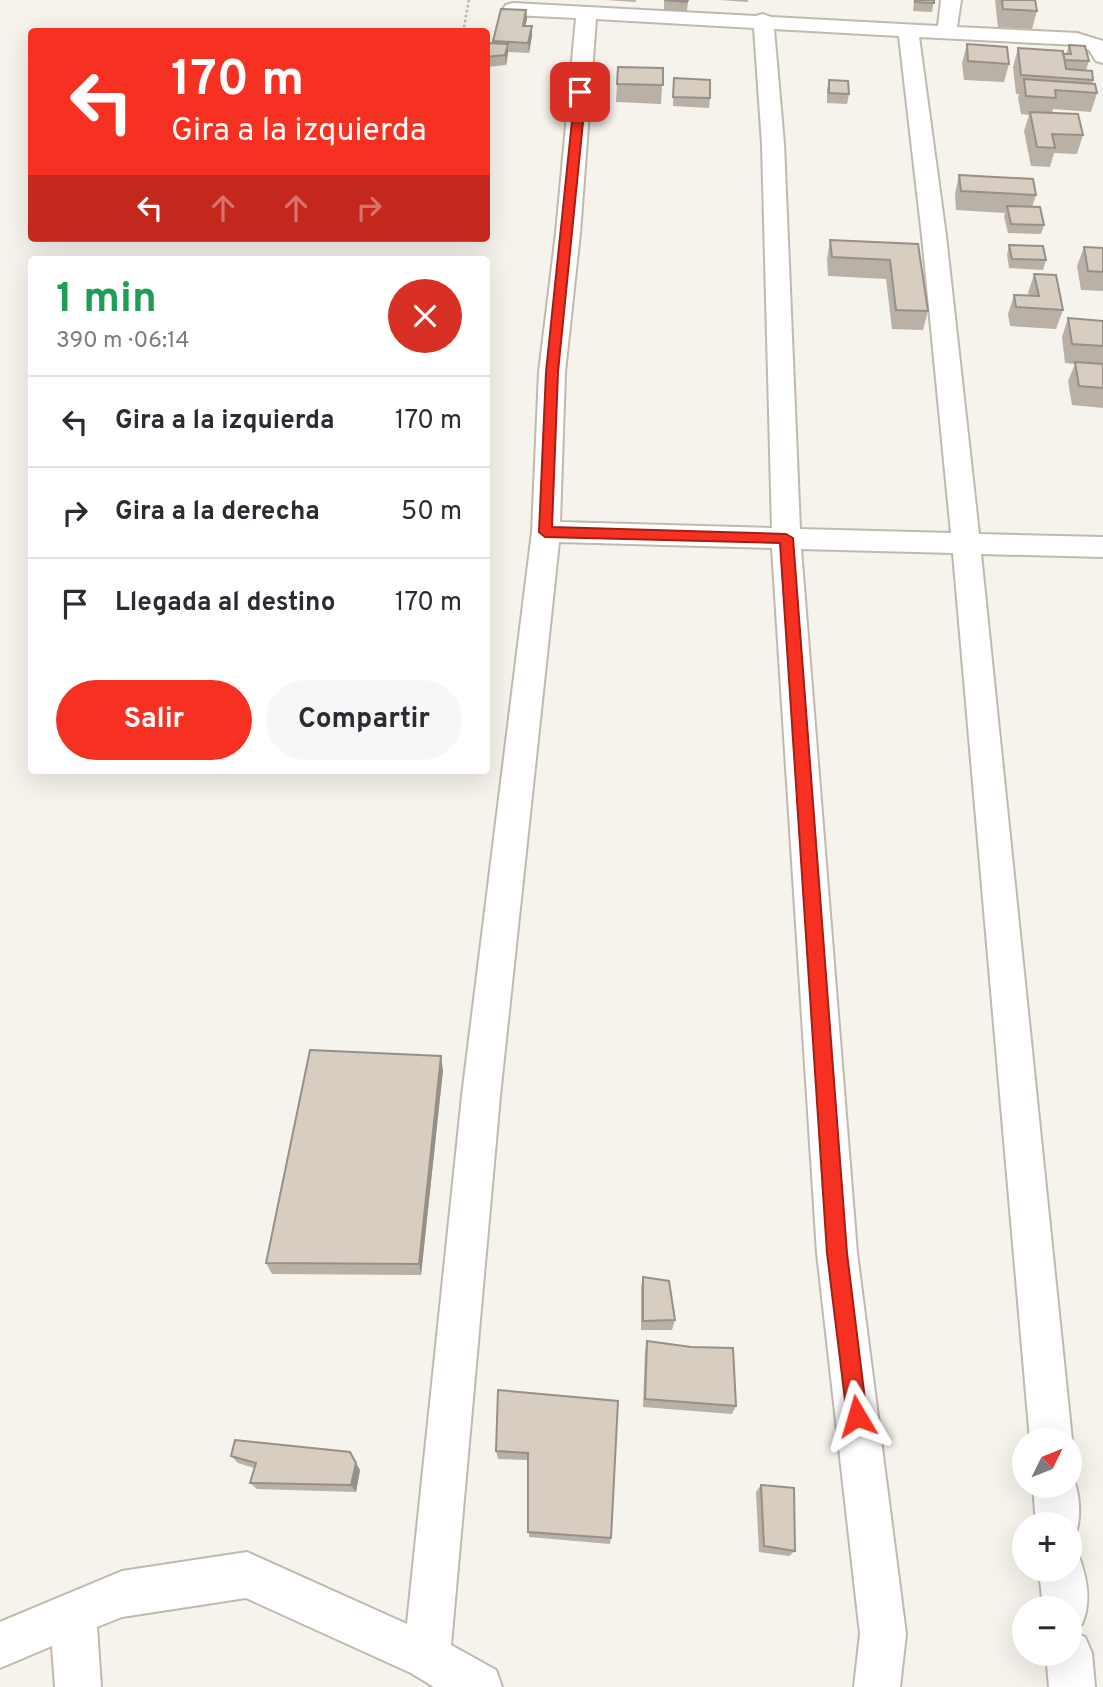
<!DOCTYPE html>
<html lang="es">
<head>
<meta charset="utf-8">
<style>
  :root { --surface:#fff; --page:#f7f7f7; --text:#2b2b33; --muted:#7c7c81; --line:#e1e1e2; --accent:#f63122 }
  body { margin:0; font-family:Overpass,sans-serif; background:var(--page); color:var(--text); height:100vh; display:flex; flex-direction:column; font-size:26px; white-space:nowrap }
  * { box-sizing:border-box; margin:0 }
  p { font-size:23px; color:var(--muted) }
  .icon { flex:none; width:38px; height:38px; fill:none; stroke:currentColor; stroke-width:2; stroke-linecap:round; stroke-linejoin:round }
  .map { position:relative; flex:1; overflow:hidden }
  .panel { position:absolute; left:28px; top:256px; width:462px; height:518px; display:flex; flex-direction:column; background:var(--surface); border-radius:7px; box-shadow:0 7px 28px #0002 }
  .panel>* { flex:none }
  .guide { position:absolute; left:28px; top:28px; width:462px; height:214px; border-radius:7px; box-shadow:0 7px 28px #0002; background:#f63122; color:#fff; overflow:hidden }
  .needle { width:46px; rotate:47deg }
  .controls { position:absolute; left:1012px; top:1428px; display:grid; gap:14px }
  .controls a { display:grid; place-items:center; width:70px; height:70px; border-radius:50%; background:var(--surface); box-shadow:0 7px 28px #0002; font-size:35px }
  .pin { position:absolute; display:grid; place-items:center; width:60px; height:60px; color:#fff; margin:-30px; border-radius:14px; box-shadow:0 4px 10px #0006 }
  .me { position:absolute; width:77px; margin:-38px; rotate:353deg; stroke-linejoin:round; filter:drop-shadow(0 0 5px #0008) }
  .turn { display:flex; align-items:center; gap:24px; height:147px; padding:0 28px; font-size:32px }
  .turn .icon { width:91px; height:91px; stroke-width:2.5 }
  .turn b { display:block; font-size:49px; line-height:60px }
  .lanes { display:flex; align-items:center; height:66px; padding:0 28px; background:#0003; justify-content:center; gap:35px; direction:ltr }
  .lanes .off { opacity:.35 }
  .round { display:grid; place-items:center; flex:none; width:74px; height:74px; border-radius:37px; background:var(--page) }
  .overview { display:flex; align-items:center; justify-content:space-between; height:119px; padding:0 28px }
  h1 { font-size:42px; font-weight:700; line-height:52px; color:#1e9e55 }
  .cta { display:flex; gap:14px; margin-top:auto; padding:14px 28px }
  .cta a { flex:1; height:80px; border-radius:42px; background:var(--accent); color:#fff; font-size:28px; font-weight:700; line-height:80px; text-align:center }
  .cta a+a { background:var(--page); color:var(--text) }
  ul { padding:0; list-style:none }
  li { display:flex; align-items:center; gap:21px; height:91px; padding:0 28px; border-top:2px solid var(--line) }
  li div { flex:1 }
  li b { display:block; font-size:26px }
  li em { font-style:normal }
  .map>svg:first-child { display:block }
  .lines { fill:none; stroke-linecap:round; stroke-linejoin:round }
  .minor-casing { stroke:#c1b9ae; stroke-width:4 }
  .path { stroke:#c3b4a0; stroke-width:2.5; stroke-dasharray:2.5 2.5; stroke-linecap:butt }
  .minor { fill:#fff; fill-rule:evenodd }
  .wall { fill:#b9b0a6 }
  .shaded-wall { fill:#969087 }
  .building { fill:#d7cdc1; stroke:#969087; stroke-width:2 }
  .route { fill:#f63122; stroke:#a02016; stroke-width:2 }
</style>
</head>
<body>
<div class="map">
<svg width="1103" height="1687" viewBox="0 0 1103 1687">
  <rect width="100%" height="100%" fill="#f6f2ec"/>
  <g class="lines">
    <g class="minor-casing">
      <path id="minor" d="M941 0H961L957 27 1077 33 1103 41V63L1096 61 1089 50 1077 45 919 37 946 236 979 534 1103 537V557L981 554 1072 1440 1069 1448V1440H1030L953 553 801 549 857 1253 906 1634 900 1687H854L860 1634 817 1253 772 548 559 542 500 1096 451 1645 496 1670 502 1687H434L411 1673 246 1598 122 1617 97 1627 101 1687H55L52 1646 0 1668V1622L122 1571 247 1552 407 1624 462 1096 532 532 539 372 556 233 576 18 513 15 506 13 503 9 506 5 513 3 756 16 763 14 771 17 938 26ZM596 19 754 28 762 144 772 528 560 522 565 372 580 233ZM774 29 899 36 922 236 951 533 800 529 784 144Z
        M1069 1470C1081 1490 1082 1518 1074 1540L1069 1541V1524H1036L1033 1486H1069Z
        M1069 1550 1078 1554C1087 1577 1092 1601 1082 1624L1069 1629V1608H1043L1039 1570H1069Z
        M1069 1630 1085 1637 1092 1653 1095 1687H1049L1046 1654H1069Z"/>
    </g>
    <path class="path" d="M463 32 469 0"/>
    <use href="#minor" class="minor"/>
  </g>
  <path class="wall" d="M605 0H636V2Z
    M664 0H688L687 11 664 10Z
    M720 0H748V2Z
    M914 0H934L932 12 913 11Z
    M995 0H1035L1037 11 1032 29 998 27Z
    M526 10 527 19 525 26H532V36L529 53 508 52 506 65 486 67V50L493 43V41Z
    M967 44 1009 64 1004 82 964 80 962 63Z
    M1069 45 1089 61 1086 70 1093 80 1092 84 1097 93 1091 112 1053 109 1052 113 1083 135 1077 154 1054 153 1050 167 1031 166 1024 131 1029 115 1021 114 1018 98 1019 94H1016L1013 67 1018 48 1066 54Z
    M618 67 663 68 661 104 616 102Z
    M674 78 710 98 709 108 673 106Z
    M829 80 849 94 847 104 827 103V89Z
    M959 175 1036 195 1032 207 1044 225 1041 234 1008 233 1004 216 1005 213 956 210 955 194Z
    M830 240 918 244 928 311 923 330 892 329 886 279 828 276 827 259Z
    M1009 245 1046 260 1043 270 1009 268 1007 255Z
    M1084 247 1103 248V291L1081 290 1077 266Z
    M1034 274 1063 310 1056 329 1010 326 1008 314 1014 295H1029L1028 293Z
    M1068 318 1103 321V408L1072 405 1068 381 1075 364 1065 363 1062 337Z
    M443 1070 421 1275 272 1274 266 1263Z
    M643 1277 675 1320 672 1330H641V1287Z
    M647 1341 736 1406 732 1414 643 1407 645 1351Z
    M498 1390 611 1538 610 1544 529 1537 528 1460 498 1459 496 1451Z
    M231 1456 360 1470 356 1492 257 1489 250 1483 254 1468 238 1463Z
    M761 1485 795 1551 789 1556 759 1552 756 1492Z"/>
  <path class="shaded-wall" d="M526 10 527 19 523 35V26Z
    M532 26V36L529 53 528 43Z
    M508 44V53L506 65 505 55Z
    M441 1056 443 1070 421 1275 419 1264Z
    M350 1452 360 1470 356 1492 351 1485Z"/>
  <path class="building" d="M664 0H688L687 2Z
    M915 0H934V3L915 2Z
    M1002 0H1035L1037 11 1003 9Z
    M501 9 526 10 523 26H532L528 43 493 41Z
    M489 43 508 44 505 55 486 57V50Z
    M967 44 1007 47 1009 64 968 61Z
    M1069 45 1085 46 1089 61 1065 60 1063 54H1071Z
    M1018 48 1063 51 1066 69 1092 71 1093 80 1021 75Z
    M618 67 663 68V85L617 84Z
    M674 78 710 80V98L673 97Z
    M1024 79 1095 84 1097 93 1055 90 1056 98 1026 96Z
    M829 80 848 81 849 94 829 93Z
    M1030 112 1078 114 1083 135 1052 134 1055 148 1037 147Z
    M959 175 1033 179 1036 195 961 191Z
    M1007 206 1040 207 1044 225 1011 224Z
    M830 240 918 244 928 311 896 310 890 260 832 257Z
    M1009 245 1043 246 1046 260 1012 259Z
    M1084 247 1103 248V272L1088 271Z
    M1034 274 1056 275 1063 310 1016 307 1014 295 1039 296Z
    M1068 318 1103 321V346L1072 344Z
    M1075 362 1103 364V388L1079 386Z
    M310 1050 441 1056 419 1264 266 1263Z
    M643 1277 669 1281 675 1320 643 1321Z
    M647 1341 691 1347 733 1348 736 1406 645 1399Z
    M498 1390 618 1401 611 1538 528 1532V1453L496 1451Z
    M235 1440 350 1452 356 1463 351 1485 250 1483 256 1463 231 1456Z
    M761 1485 794 1488 795 1551 764 1546Z"/>
  <path class="route" d="M580 89 586 92 558 372 552 527 786 534 793 538 847 1253 867 1416 864 1423 857 1426 850 1423 847 1416 827 1253 780 543 545 537 539 532 546 372 575 92Z"/>
</svg>
<div class="controls">
<a><svg class="needle" viewBox="-14 -14 28 28"><path d="M0-13l5 13h-10z" fill="#e53935"/><path d="M0 13l5-13h-10z" fill="#7c7c81"/></svg></a>
<a>+</a>
<a>−</a>
</div>
<div class="pin" style="left:580px;top:92px;background:#d93025"><svg class="icon" aria-label="arrive" viewBox="0 0 24 24"><path d="M6 21V4h12l-3 4 3 4H6"/></svg></div>
<svg class="me" style="left:857px;top:1416px" viewBox="-20 -20 40 40"><path d="M0-17L14 15 0 8-14 15z" fill="#f63122" stroke="#fff" stroke-width="4"/></svg>
<div class="guide">
<div class="turn"><svg class="icon" aria-label="left" viewBox="0 0 24 24"><path d="M17 20v-9H6M10 6l-5 5 5 5"/></svg><div><b>170 m</b>Gira a la izquierda</div></div>
<div class="lanes"><svg class="icon" aria-label="left" viewBox="0 0 24 24"><path d="M17 20v-9H6M10 6l-5 5 5 5"/></svg><svg class="icon off" aria-label="ahead" viewBox="0 0 24 24"><path d="M12 20V5M6 11l6-6 6 6"/></svg><svg class="icon off" aria-label="ahead" viewBox="0 0 24 24"><path d="M12 20V5M6 11l6-6 6 6"/></svg><svg class="icon off" aria-label="right" viewBox="0 0 24 24"><path d="M7 20v-9h11M14 6l5 5-5 5"/></svg></div>
</div>
<section class="panel">
<div class="overview"><div><h1>1 min</h1><p>390 m · 06:14</p></div><a class="round" style="background:#d93025;color:#fff"><svg class="icon" aria-label="close" viewBox="0 0 24 24"><path d="M6 6l12 12M18 6L6 18"/></svg></a></div>
<ul>
<li><svg class="icon" aria-label="left" viewBox="0 0 24 24"><path d="M17 20v-9H6M10 6l-5 5 5 5"/></svg><div><b>Gira a la izquierda</b></div><em>170 m</em></li>
<li><svg class="icon" aria-label="right" viewBox="0 0 24 24"><path d="M7 20v-9h11M14 6l5 5-5 5"/></svg><div><b>Gira a la derecha</b></div><em>50 m</em></li>
<li><svg class="icon" aria-label="arrive" viewBox="0 0 24 24"><path d="M6 21V4h12l-3 4 3 4H6"/></svg><div><b>Llegada al destino</b></div><em>170 m</em></li>
</ul>
<div class="cta"><a>Salir</a><a>Compartir</a></div>
</section>
</div>
</body>
</html>
